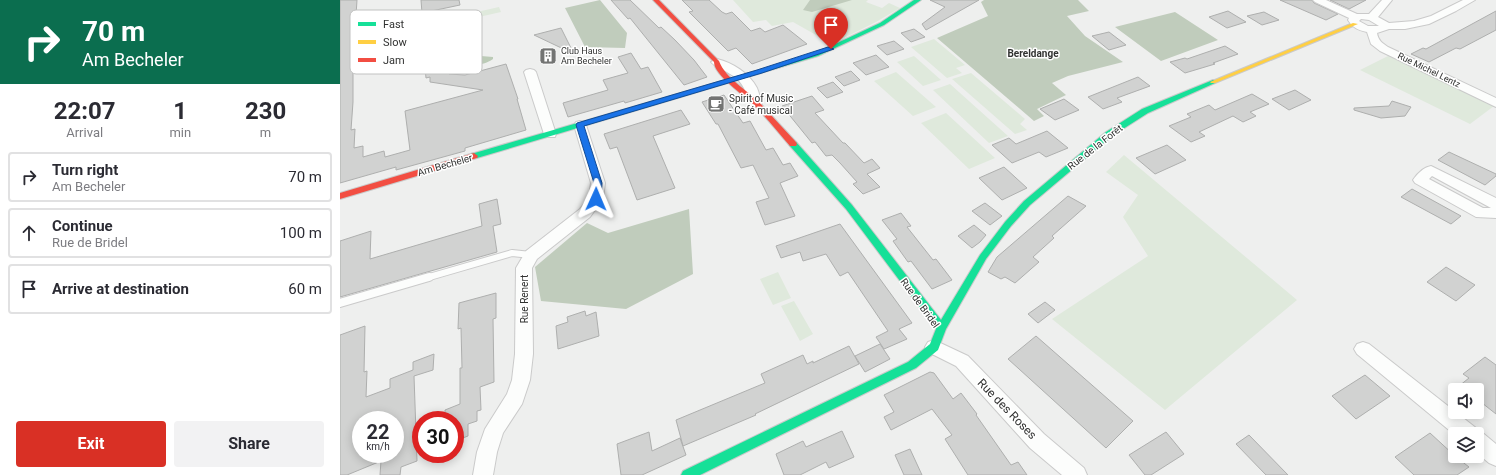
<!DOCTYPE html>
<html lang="en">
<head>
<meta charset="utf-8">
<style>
  :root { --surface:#fff; --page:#f2f2f3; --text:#2b2b33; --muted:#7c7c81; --line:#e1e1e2; --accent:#d93025 }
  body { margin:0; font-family:Roboto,sans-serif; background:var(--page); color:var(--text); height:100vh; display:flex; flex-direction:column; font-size:15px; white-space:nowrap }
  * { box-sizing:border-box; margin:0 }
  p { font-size:13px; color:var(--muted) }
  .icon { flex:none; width:22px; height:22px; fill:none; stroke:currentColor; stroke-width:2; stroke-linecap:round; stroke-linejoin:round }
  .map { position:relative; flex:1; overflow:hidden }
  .details { display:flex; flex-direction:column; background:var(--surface); width:340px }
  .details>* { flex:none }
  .banner { background:#0b6e4f; color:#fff; overflow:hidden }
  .fabs { position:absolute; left:1108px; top:383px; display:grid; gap:8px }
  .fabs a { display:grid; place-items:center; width:36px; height:36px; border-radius:4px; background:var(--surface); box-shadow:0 2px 10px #0003; font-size:20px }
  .speed { position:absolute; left:12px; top:411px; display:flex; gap:8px; font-size:20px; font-weight:700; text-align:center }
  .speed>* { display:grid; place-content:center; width:52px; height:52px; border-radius:50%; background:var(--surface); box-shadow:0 2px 10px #0003; line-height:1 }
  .speed small { font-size:10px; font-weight:400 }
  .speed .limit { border:6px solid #d22; background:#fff; color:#111 }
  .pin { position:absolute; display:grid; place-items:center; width:34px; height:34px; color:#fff; margin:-41px -17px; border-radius:50% 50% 50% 0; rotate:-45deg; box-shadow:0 0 4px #0007 }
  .pin .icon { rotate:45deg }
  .me { position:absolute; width:44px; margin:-22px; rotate:1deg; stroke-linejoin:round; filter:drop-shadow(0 0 3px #0008) }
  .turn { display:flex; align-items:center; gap:14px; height:84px; padding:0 16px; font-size:18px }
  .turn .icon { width:52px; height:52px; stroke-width:2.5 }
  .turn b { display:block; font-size:28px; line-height:34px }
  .eta { display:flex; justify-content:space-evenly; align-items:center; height:68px; text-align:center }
  .eta b { font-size:24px; font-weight:700; line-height:28px }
  .button { display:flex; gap:8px; margin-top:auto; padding:8px 16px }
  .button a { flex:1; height:46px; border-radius:4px; background:var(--accent); color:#fff; font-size:16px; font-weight:700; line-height:46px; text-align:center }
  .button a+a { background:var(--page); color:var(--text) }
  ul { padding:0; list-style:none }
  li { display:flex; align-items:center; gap:12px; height:50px; margin:0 8px 6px; padding:0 8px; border:2px solid var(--line); border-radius:4px }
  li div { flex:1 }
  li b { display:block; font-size:15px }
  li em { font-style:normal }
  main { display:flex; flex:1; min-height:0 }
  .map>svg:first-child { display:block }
  .green { fill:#dfe9dc }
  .forest { fill:#c0ccbc }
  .water { fill:#bccbb7 }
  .building { fill:#d1d2d1; stroke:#aeafae; fill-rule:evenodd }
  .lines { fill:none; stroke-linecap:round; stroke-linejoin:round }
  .lane-far1-casing { stroke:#cacaca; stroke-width:8 }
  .lane-casing { stroke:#cacaca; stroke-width:10 }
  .street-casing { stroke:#cacaca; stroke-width:2 }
  .fast-casing { stroke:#cacaca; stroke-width:2 }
  .slow-casing { stroke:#cacaca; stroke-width:2 }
  .jam-casing { stroke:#cacaca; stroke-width:2 }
  .lane-far1 { stroke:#fcfdfc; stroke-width:6 }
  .lane { stroke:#fcfdfc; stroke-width:8 }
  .street { fill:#fcfdfc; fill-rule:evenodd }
  .fast { fill:#16e098; fill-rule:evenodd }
  .slow { fill:#ffcf43; fill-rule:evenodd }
  .jam { fill:#f24e42; fill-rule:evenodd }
  .route { fill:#1a73e8; stroke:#114b97 }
  .labels { text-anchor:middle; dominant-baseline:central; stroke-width:3; stroke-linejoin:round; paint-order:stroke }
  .far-poi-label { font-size:9px; fill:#313231; stroke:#fff; text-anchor:start }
  .far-street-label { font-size:9px; fill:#313231; stroke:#fff }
  .far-quarter-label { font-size:10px; font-weight:bold; fill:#313231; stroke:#fff }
  .poi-label { font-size:10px; fill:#313231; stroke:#fff; text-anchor:start }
  .street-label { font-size:10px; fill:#313231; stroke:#fff }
  .near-street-label { font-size:12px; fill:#313231; stroke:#fff }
  .key { fill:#fff; stroke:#c1c2c1; stroke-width:1 }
  .key-label { font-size:11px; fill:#313231 }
</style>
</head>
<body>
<main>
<section class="details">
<div class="banner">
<div class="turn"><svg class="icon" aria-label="right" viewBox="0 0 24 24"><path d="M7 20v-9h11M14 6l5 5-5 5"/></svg><div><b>70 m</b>Am Becheler</div></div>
</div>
<div class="eta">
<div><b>22:07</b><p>Arrival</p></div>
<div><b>1</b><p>min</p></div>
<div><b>230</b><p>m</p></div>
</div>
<ul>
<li><svg class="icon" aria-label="right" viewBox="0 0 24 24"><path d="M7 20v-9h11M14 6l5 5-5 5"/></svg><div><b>Turn right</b><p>Am Becheler</p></div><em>70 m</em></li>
<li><svg class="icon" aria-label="ahead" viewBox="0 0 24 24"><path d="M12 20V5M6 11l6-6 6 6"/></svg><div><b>Continue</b><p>Rue de Bridel</p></div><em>100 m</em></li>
<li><svg class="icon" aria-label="arrive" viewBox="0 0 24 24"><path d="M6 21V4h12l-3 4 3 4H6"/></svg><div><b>Arrive at destination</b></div><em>60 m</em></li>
</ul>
<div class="button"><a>Exit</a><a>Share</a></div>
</section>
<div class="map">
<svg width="1156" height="475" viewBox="0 0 1156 475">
  <rect width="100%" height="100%" fill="#eeefee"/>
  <path class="green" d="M393 0H528L526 2 542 8 549 3 560 8 536 22 492 44 453 22 432 26 426 20 413 22Z
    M159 7 161 12 130 19 128 14Z
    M594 39 625 65 616 68 622 73 607 78 571 47Z
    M574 56 601 80 583 86 557 62Z
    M1048 56 1154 106 1130 124 1020 70Z
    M556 72 596 107 573 116 534 81Z
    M631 73 685 119 680 124 687 130 675 134 612 79Z
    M610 84 668 136 649 143 593 90Z
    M606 113 655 158 629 169 581 123Z
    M784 155 957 300 825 410 712 319 808 256 783 217 798 195 766 172Z
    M438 272 451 298 433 305 420 279Z
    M454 301 473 334 460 341 441 306Z"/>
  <path class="forest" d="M260 0 287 33 285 48 245 47 225 8Z
    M470 0H512L472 12 463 10Z
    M644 0H738L749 11 727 16 745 36 783 62 728 76 712 83 726 95 697 109 704 116 694 121 597 38 648 16 641 2Z
    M835 12 878 40 821 61 775 27Z
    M349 209 353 274 286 309 201 301 195 267 247 223 268 233Z"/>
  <path class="water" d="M132 52 141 56 153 57V59C141 67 133 65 120 61L117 57Z"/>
  <path class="building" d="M0 0H17L13 61V102L11 130 15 129 14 148 23 146V157L44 151 45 157 70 150 65 111 143 90 90 82V77L86 78 84 58 72 60 70 43 113 33 116 45 105 47 109 74 125 75 166 64 178 99H177L186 130 125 148V151L56 170V167L0 183Z
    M81 0H119L120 5 82 13Z
    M271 0H290L319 28 321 27 335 40 354 60 367 77 344 85 290 18 288 19Z
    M342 0H369L382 12 386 14 392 12 411 31 420 28 425 32 443 25 467 44 412 64 396 48 388 51 349 12 353 11Z
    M590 0H639L586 30 582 24 605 7Z
    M940 0H972L974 3 998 14 986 20Z
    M990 0H1026L1009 9Z
    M888 11 906 22 887 28 869 17Z
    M1156 11V30L1120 49 1116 48 1089 62 1071 54 1083 48 1086 49Z
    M924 12 939 20 922 25 907 16Z
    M221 28 234 54 194 35Z
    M574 29 585 37 571 42 561 33Z
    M769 32 786 45 769 50 752 36Z
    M554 41 564 49 547 55 537 46Z
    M885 46 898 54 873 63 875 64 845 73 830 62 845 58 847 59Z
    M291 53 301 69 308 67 322 92 285 103 284 101 228 117 223 103 268 90 263 80 288 73 278 57Z
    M536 55 549 67 526 75 513 63Z
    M511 71 520 80 504 86 495 77Z
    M798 77 810 86 777 98 782 102 763 109 748 97Z
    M493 82 503 92 487 98 477 88Z
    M955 90 971 100 949 110 932 99Z
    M912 94 929 104 910 112 916 116 903 122 893 116 859 132 865 136 851 142 829 126 851 117 847 114 869 105 875 110Z
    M384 95 403 123 410 121 426 150 433 148 443 165 450 163 458 176 440 183 455 216 425 225 416 202 429 198 413 165 401 168 378 124H376L362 102Z
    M472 96 484 110 475 113 503 143H505L524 163 532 159 540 168 527 174 540 187 523 194 513 184 517 182 500 163 492 155 486 156 475 142 472 143 442 106Z
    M724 99 739 110 715 120 700 109Z
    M1052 101 1071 107 1065 116 1041 118 1014 110V108L1049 106Z
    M341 110 350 124 313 136 335 188 297 200 277 147 270 149 264 134Z
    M707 131 728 148 706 157 699 152 672 163 652 145 669 138 676 144Z
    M827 145 846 160 815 174 796 158Z
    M1109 152 1156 174V176L1145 185 1098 160Z
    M664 167 687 188 662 200 639 178Z
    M1072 189 1121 216 1111 224 1061 197Z
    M728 196 746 206 712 236 714 238 693 257 699 262 675 283 665 277 661 279 648 272 657 257Z
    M157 199 161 224 153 226 157 252 0 297V241L31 231 30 259 142 226 139 204Z
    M645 203 662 216 650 225 632 211Z
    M561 213 571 226 567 227 593 260 596 259 612 280 592 289 571 261 568 262 553 241 557 239 542 220Z
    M500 224 572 323 559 329 567 339 544 349 536 337 548 331 508 272 500 276 486 254 463 261 460 252 441 258 436 246Z
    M634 225 646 235 640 242 632 248 618 236Z
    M1106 267 1135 285 1116 301 1087 282Z
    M156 293V318L153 319 154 382 140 387 141 410 137 411V421L128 424V436L115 441V420H105V410L120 404V368H122L121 328 118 329 119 303Z
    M705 302 715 310 698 323 688 314Z
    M245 311 246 316 256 312 259 336 218 349 216 326 228 322 227 317Z
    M25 326 24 372 27 371 26 397 50 388V379L73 370V362L94 354 93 370 74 376 77 461 61 467 60 475H40L41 461 7 475H0V335ZM21 420H55V454H21Z
    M696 336 793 421 766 448 668 359Z
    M540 344 550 359 525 372 515 356Z
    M509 346 519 364 415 414 416 415 343 446 336 420 425 383 421 374 463 355 467 364 473 361V363Z
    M1145 357 1156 365V414L1137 399V390H1114L1129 378 1123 374Z
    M590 372 594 373 613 399 621 393 637 414 636 415 671 465 678 462 687 475H628L605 439 612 435 592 409 551 430 544 417 554 412 544 395Z
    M1025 375 1050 396 1016 419 992 396Z
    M502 431 514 457 489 468 486 462 460 475H444L436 454 463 441 466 447Z
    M309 432 312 451 340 438 346 455 302 475H281L277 444Z
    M826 432 844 454 811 475H805L789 455Z
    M1090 433 1115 456 1129 467 1117 475H1074L1055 457Z
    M909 435 948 475H926L896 444Z
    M570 449 582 475H564L555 455Z"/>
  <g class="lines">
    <g class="lane-far1-casing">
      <path id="lane-far1" d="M86 278 172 253 191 255"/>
    </g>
    <g class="lane-casing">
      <path id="lane" d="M0 303 89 277"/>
    </g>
    <g class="street-casing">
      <path id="street" d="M973 0H986L1017 14H1029L1042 0H1052L1038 17 1049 23 1074 21 1091 16 1123 0H1135L1116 11 1089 24 1065 29H1049L1037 33C1038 40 1042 43 1048 47L1156 98V107L1040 51 1031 44 1027 32C1018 30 1013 28 1008 20L1009 18 975 2ZM1021 19 1029 20 1039 26H1028L1019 21Z
        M377 59C393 63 409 73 417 88 419 93 420 98 422 103L420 106H412C405 95 407 88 396 78 389 72 375 67 371 62Z
        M190 69 194 70 196 72 216 134 215 137H205L204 134 184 72 186 70Z
        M240 121 244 122 246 125 265 183 263 199 250 217 197 259 192 268 193 354 190 380 182 404 163 433 157 452 153 475H133L137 452 145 429 167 394 172 380 175 354 176 268 186 251 240 209 249 198 251 183 234 125 236 122Z
        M1091 166 1156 198V218L1136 217 1075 183 1073 180C1077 174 1084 167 1091 166ZM1092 176 1151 208H1152H1143L1089 179Z
        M594 340 628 356 704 434 744 468 747 475H722L690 448 616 366 588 352 585 347 588 342Z
        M1023 342 1029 344 1136 428 1138 432 1144 434 1156 444V466L1149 463 1137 453V434L1115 435 1017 354 1014 349 1017 344Z"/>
    </g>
    <g class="fast-casing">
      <path id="fast" d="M574 0H581L544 25 478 56 137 158H131L130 156 131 154 474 54 540 23Z
        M873 80 875 81V83L808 113 772 136 690 205 671 226 646 259 606 329 598 350 576 368 360 475H341L343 471 568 362 590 344 596 329 506 209 450 146 449 144 450 142H456L512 205 601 320 640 255 665 222 684 201 766 132 802 109Z"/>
    </g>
    <g class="slow-casing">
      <path id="slow" d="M1013 23 1018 24 875 83H871L870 82Z"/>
    </g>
    <g class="jam-casing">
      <path id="jam" d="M313 0H319L379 61C386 79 406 89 420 103 432 116 444 129 456 142L457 144 456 146H450C438 132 426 117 413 104 404 95 374 75 374 62Z
        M134 153 138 156 137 158 0 199V193Z"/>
    </g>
    <use href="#lane-far1" class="lane-far1"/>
    <use href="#lane" class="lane"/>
    <use href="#street" class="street"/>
    <use href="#fast" class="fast"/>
    <use href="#slow" class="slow"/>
    <use href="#jam" class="jam"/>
  </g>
  <path class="route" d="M488 47 494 49 422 73 244 126 262 183 261 199 259 201H253L252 199 254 183 236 125 237 123 417 70Z"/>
  <defs>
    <g id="building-square" transform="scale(0.9)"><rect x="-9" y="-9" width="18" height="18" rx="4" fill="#737473" stroke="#fff"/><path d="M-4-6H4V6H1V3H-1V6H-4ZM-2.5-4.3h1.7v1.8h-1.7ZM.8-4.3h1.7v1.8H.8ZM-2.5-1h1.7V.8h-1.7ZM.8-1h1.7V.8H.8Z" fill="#fff"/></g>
    <g id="cafe-square" transform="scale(0.9)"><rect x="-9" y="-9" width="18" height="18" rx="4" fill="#737473" stroke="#fff"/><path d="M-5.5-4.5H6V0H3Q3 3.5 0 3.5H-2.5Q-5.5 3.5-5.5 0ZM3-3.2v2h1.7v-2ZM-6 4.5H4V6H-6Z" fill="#fff"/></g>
  </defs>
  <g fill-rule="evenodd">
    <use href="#building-square" x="208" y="56"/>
    <use href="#cafe-square" x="376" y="104"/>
  </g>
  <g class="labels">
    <g class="far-poi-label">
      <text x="221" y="51">Club Haus<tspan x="221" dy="10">Am Becheler</tspan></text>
    </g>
    <g class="far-street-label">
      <text transform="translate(1089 70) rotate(26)">Rue Michel Lentz</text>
    </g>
    <g class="far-quarter-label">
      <text x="693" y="53">Bereldange</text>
    </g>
    <g class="poi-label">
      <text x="389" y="98">Spirit of Music<tspan x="389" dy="12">- Café musical</tspan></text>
    </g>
    <g class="street-label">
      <text transform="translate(755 147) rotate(-38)">Rue de la Forêt</text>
      <text transform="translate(105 165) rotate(-16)">Am Becheler</text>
      <text transform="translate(184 299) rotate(-90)">Rue Renert</text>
      <text transform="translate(580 303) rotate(54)">Rue de Bridel</text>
    </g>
    <g class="near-street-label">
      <text transform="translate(667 409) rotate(46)">Rue des Roses</text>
    </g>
  </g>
  <rect x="10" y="10" width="132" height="64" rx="6" class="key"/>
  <rect x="18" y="22" width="18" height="4" fill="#16e098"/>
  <rect x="18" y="40" width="18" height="4" fill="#ffcf43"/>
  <rect x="18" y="58" width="18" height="4" fill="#f24e42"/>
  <g class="key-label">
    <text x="43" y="28">Fast</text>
    <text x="43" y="46">Slow</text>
    <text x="43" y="64">Jam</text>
  </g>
</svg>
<div class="fabs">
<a><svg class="icon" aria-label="sound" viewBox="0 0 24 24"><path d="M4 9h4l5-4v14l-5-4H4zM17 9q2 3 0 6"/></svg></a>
<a><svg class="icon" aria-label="layers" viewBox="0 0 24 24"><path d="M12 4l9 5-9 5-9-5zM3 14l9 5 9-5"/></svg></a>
</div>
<div class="speed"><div>22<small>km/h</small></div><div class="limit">30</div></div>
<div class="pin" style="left:491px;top:49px;background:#d93025"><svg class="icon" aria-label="arrive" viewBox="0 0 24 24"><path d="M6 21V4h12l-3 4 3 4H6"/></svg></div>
<svg class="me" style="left:256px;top:199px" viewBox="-20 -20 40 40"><path d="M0-17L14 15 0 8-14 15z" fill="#1a73e8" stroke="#fff" stroke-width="4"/></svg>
</div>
</main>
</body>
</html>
